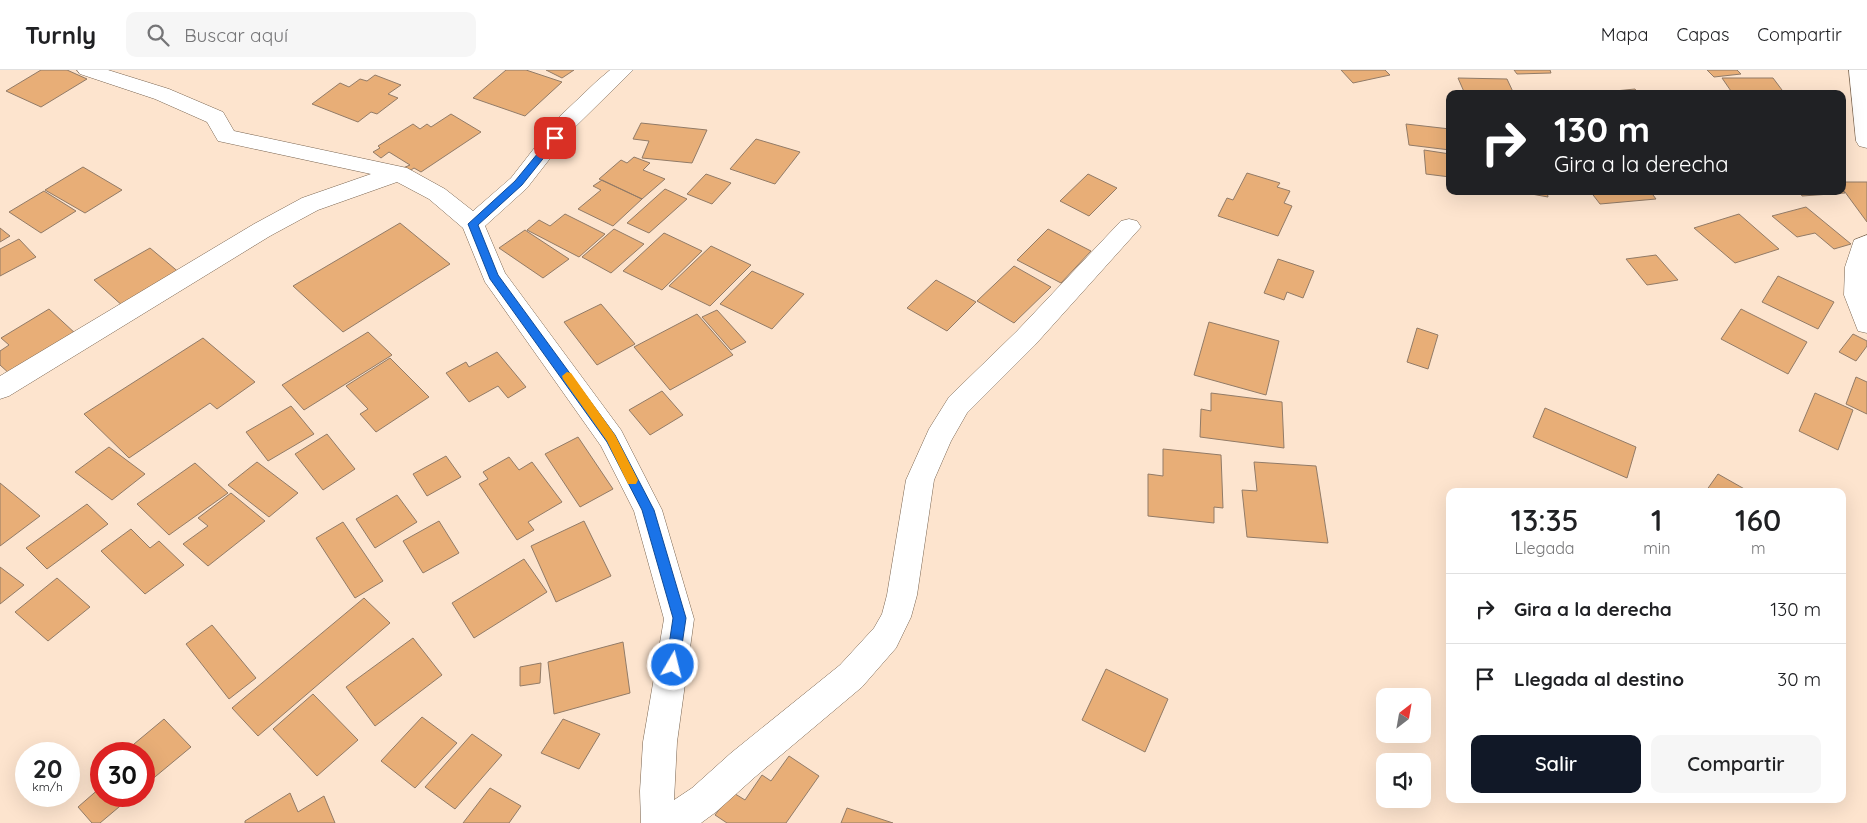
<!DOCTYPE html>
<html lang="es">
<head>
<meta charset="utf-8">
<style>
  :root { --surface:#fff; --page:#f6f6f6; --text:#202124; --muted:#757577; --line:#e0e0e0; --accent:#111827 }
  body { margin:0; font-family:Quicksand,sans-serif; background:var(--page); color:var(--text); height:100vh; display:flex; flex-direction:column; font-size:19px; white-space:nowrap }
  * { box-sizing:border-box; margin:0 }
  p { font-size:16px; color:var(--muted) }
  .icon { flex:none; width:28px; height:28px; fill:none; stroke:currentColor; stroke-width:2; stroke-linecap:round; stroke-linejoin:round }
  .map { position:relative; flex:1; overflow:hidden }
  .panel { position:absolute; left:1446px; top:418px; width:400px; height:315px; display:flex; flex-direction:column; background:var(--surface); border-radius:10px; box-shadow:0 5px 20px #0002 }
  .panel>* { flex:none }
  .banner { position:absolute; left:1446px; top:20px; width:400px; height:105px; border-radius:10px; box-shadow:0 5px 20px #0002; background:#202124; color:#fff; overflow:hidden }
  .needle { width:32px; rotate:31deg }
  .fabs { position:absolute; left:1376px; top:618px; display:grid; gap:10px }
  .fabs a { display:grid; place-items:center; width:55px; height:55px; border-radius:10px; background:var(--surface); box-shadow:0 5px 20px #0002; font-size:25px }
  .speed { position:absolute; left:15px; top:672px; display:flex; gap:10px; font-size:25px; font-weight:700; text-align:center }
  .speed>* { display:grid; place-content:center; width:65px; height:65px; border-radius:50%; background:var(--surface); box-shadow:0 5px 20px #0002; line-height:1 }
  .speed small { font-size:12px; font-weight:400 }
  .speed .limit { border:8px solid #d22; background:#fff; color:#111 }
  .pin { position:absolute; display:grid; place-items:center; width:42px; height:42px; color:#fff; margin:-21px; border-radius:10px; box-shadow:0 2px 8px #0006 }
  .me { position:absolute; width:55px; margin:-28px; rotate:8deg; stroke-linejoin:round; filter:drop-shadow(0 0 4px #0008) }
  .turn { display:flex; align-items:center; gap:18px; height:105px; padding:0 25px; font-size:22px }
  .turn .icon { width:65px; height:65px; stroke-width:2.5 }
  .turn b { display:block; font-size:35px; line-height:42px }
  .eta { display:flex; justify-content:space-evenly; align-items:center; height:85px; text-align:center }
  .eta b { font-size:30px; font-weight:600; line-height:35px }
  .cta { display:flex; gap:10px; margin-top:auto; padding:10px 25px }
  .cta a { flex:1; height:58px; border-radius:10px; background:var(--accent); color:#fff; font-size:20px; font-weight:600; line-height:58px; text-align:center }
  .cta a+a { background:var(--page); color:var(--text) }
  ul { padding:0; list-style:none }
  li { display:flex; align-items:center; gap:15px; height:70px; padding:0 25px; border-top:1px solid var(--line) }
  li div { flex:1 }
  li b { display:block; font-size:19px }
  li em { font-style:normal }
  header { display:flex; align-items:center; gap:30px; box-sizing:border-box; height:70px; padding:0 25px; background:var(--surface); border-bottom:1px solid var(--line) }
  header strong { font-size:24px }
  nav { display:flex; gap:28px; margin-inline-start:auto; font-size:18px }
  .search { width:350px; height:45px; background:var(--page); display:flex; align-items:center; gap:12px; box-sizing:border-box; padding:0 18px; border-radius:10px; color:var(--muted); font-size:19px }
  .map>svg:first-child { display:block }
  .building { fill:#e8ae77; stroke:#927b67 }
  .lines { fill:none; stroke-linecap:round; stroke-linejoin:round }
  .minor-casing { stroke:#796450; stroke-width:1 }
  .minor { fill:#fff; fill-rule:evenodd }
  .route { fill:#1a73e8; stroke:#114b97 }
  .slow { fill:#f59e0b }
</style>
</head>
<body>
<header>
<strong>Turnly</strong>
<div class="search"><svg class="icon" aria-label="search" viewBox="0 0 24 24"><circle cx="10" cy="10" r="6"/><path d="M15 15l6 6"/></svg>Buscar aquí</div>
<nav><a>Mapa</a><a>Capas</a><a>Compartir</a></nav>
</header>
<div class="map">
<svg width="1867" height="753" viewBox="0 0 1867 753">
  <rect width="100%" height="100%" fill="#fde4ce"/>
  <path class="building" d="M41 0H67L87 9 41 37 6 21Z
    M506 0H526L562 12 525 46 473 28Z
    M546 0H574L562 8Z
    M1341 0H1385L1390 5 1353 13Z
    M1514 0H1550L1551 3 1517 4Z
    M1707 0H1737L1741 4 1714 7Z
    M375 5 401 15 388 24 398 28 377 44 371 42 358 52 312 34 340 13 349 17 360 9 367 11Z
    M1458 8 1507 9 1514 24H1465Z
    M1722 8H1773L1785 24H1733Z
    M1635 19 1639 24H1618L1615 21Z
    M451 44 481 62 421 102 414 98 408 102 403 98 410 95 389 82 381 88 373 82 380 78 378 76 413 54 420 59 427 54 431 57Z
    M641 53 707 60 692 93 642 88 649 71 633 69Z
    M1406 54 1450 59V80L1409 75Z
    M756 69 800 82 775 114 730 99Z
    M1424 80 1450 84V107L1426 104Z
    M634 87 650 93 643 100 665 109 642 129 599 109 621 90 627 93Z
    M83 97 122 120 85 143 45 120Z
    M1247 103 1280 113 1277 117 1290 121 1284 133 1292 136 1278 166 1218 146 1227 128 1233 130Z
    M706 104 731 113 712 134 687 124Z
    M1088 104 1117 118 1089 146 1060 131Z
    M602 110 642 129 613 156 578 139 601 120 593 116Z
    M1842 112H1867V152L1842 118Z
    M665 119 687 129 649 163 627 153Z
    M1842 120 1845 123 1802 126 1799 121Z
    M44 121 76 141 41 163 9 142Z
    M1547 121 1548 127 1515 121Z
    M1590 121H1650L1656 129 1600 134Z
    M1806 137 1851 174 1834 179 1815 163 1797 167 1772 146Z
    M565 144 605 164 579 187 527 160 539 150 550 156Z
    M1739 144 1779 179 1735 193 1694 158Z
    M400 153 450 194 343 262 293 216Z
    M0 158 10 166 0 172Z
    M614 159 644 174 611 203 582 187Z
    M1048 159 1091 181 1061 213 1017 190Z
    M525 160 531 164 569 189 543 208 499 178Z
    M664 163 702 181 662 220 623 201Z
    M19 169 36 187 0 206V179Z
    M711 176 751 195 710 236 669 216Z
    M150 178 181 204 125 238 94 210Z
    M1656 185 1678 210 1647 215 1626 189Z
    M1278 189 1314 201 1303 228 1287 222 1284 230 1264 223Z
    M1014 196 1051 217 1014 253 977 231Z
    M752 201 804 224 772 259 720 234Z
    M1778 206 1834 232 1818 259 1762 232Z
    M936 210 976 232 947 261 907 238Z
    M601 234 635 274 597 295 564 252Z
    M49 239 77 265 11 305 0 295V281L9 275 1 268Z
    M1741 239 1807 272 1788 304 1721 269Z
    M717 240 746 272 731 280 702 247Z
    M697 244 733 285 670 320 634 277Z
    M1209 252 1279 271 1266 325 1194 305Z
    M1417 258 1438 265 1428 299 1407 292Z
    M368 262 392 285 304 340 282 315Z
    M1853 264 1867 271V276L1856 291 1839 282Z
    M203 268 255 312 217 339 210 333 129 388 84 344Z
    M497 282 526 317 508 328 498 316 469 332 446 303 466 292 469 297Z
    M390 288 429 327 376 362 360 344 368 339 346 316Z
    M1856 307 1867 312V344L1846 334Z
    M662 321 683 345 650 365 629 340Z
    M1211 323 1282 332 1284 378 1200 367 1201 339 1211 341Z
    M1815 323 1853 340 1838 380 1799 361Z
    M291 336 314 364 268 391 246 362Z
    M1545 338 1636 377 1627 408 1533 367Z
    M327 364 355 399 323 420 295 384Z
    M578 367 613 419 580 437 545 384Z
    M109 377 145 404 112 430 75 402Z
    M1163 379 1221 385 1223 438 1214 437V453L1148 446V404L1163 406Z
    M446 386 461 407 427 426 413 404Z
    M509 387 519 400 532 392 562 432 528 452 534 460 517 470 479 414 488 409 483 402Z
    M257 392 298 423 269 447 228 415Z
    M1254 392 1316 396 1328 473 1247 467 1242 420 1257 421Z
    M195 393 228 423 169 465 137 434Z
    M1718 404 1748 421H1706Z
    M0 413 40 446 0 476Z
    M231 423 265 451 208 496 183 474 208 456 198 448Z
    M397 425 417 452 375 478 356 449Z
    M87 434 108 454 47 499 26 478Z
    M439 451 459 483 423 503 403 471Z
    M584 451 611 506 556 532 531 476Z
    M343 452 383 511 355 528 316 468Z
    M131 459 150 478 159 471 184 495 145 524 101 481Z
    M524 489 547 522 474 568 452 533Z
    M0 497 24 515 0 534Z
    M57 508 90 537 48 571 15 542Z
    M364 528 390 553 258 666 232 638Z
    M212 555 256 608 229 629 186 574Z
    M413 568 442 605 375 656 346 617Z
    M623 572 630 623 554 644 548 592Z
    M541 593 540 613 520 616V597Z
    M1106 599 1168 629 1145 682 1082 650Z
    M313 624 358 670 317 706 273 659Z
    M422 647 457 673 415 718 381 691Z
    M164 649 191 677 144 716V684H122Z
    M563 649 600 664 579 699 541 683Z
    M472 664 502 685 455 739 425 717Z
    M789 686 819 706 786 753H727L715 745 732 722 745 730 762 705 771 711Z
    M101 717V726H132L100 753H92L78 737Z
    M490 718 521 736 509 753H463Z
    M290 723 298 742 324 726 335 753H245V751Z
    M847 738 893 753H841Z"/>
  <g class="lines">
    <g class="minor-casing">
      <path id="minor" d="M77 0H108L169 19 223 42 234 61 407 98 445 119 473 141 511 108 557 49 597 11 610 0H633L573 59 527 118 485 156 505 203 621 360 662 440 694 549 677 672 674 730 692 718 731 683 840 595 874 558 882 544 887 525 906 410 929 359 949 327 1017 261 1121 151 1129 149 1137 151 1141 157 1035 275 967 343 951 371 934 410 917 525 911 547 896 578 862 617 755 707 716 742 701 753H641L640 721 643 672 664 549 634 441 601 376 485 212 463 158 429 129 397 112 318 140 270 166 9 326 0 329V306L254 154 302 128 371 104 218 71 207 52 155 29 80 4Z
        M1849 0H1867V78L1859 76 1856 71Z
        M1867 165V263L1858 261 1844 225 1845 197 1854 170Z"/>
    </g>
    <use href="#minor" class="minor"/>
  </g>
  <path class="route" d="M555 65 558 66V70L522 115 478 155 498 205 615 365 654 440 686 548 679 595 677 599 673 601 668 599 666 595 673 548 642 440 607 372 490 209 468 154 515 111 552 66Z"/>
  <path class="slow" d="M567 302 571 303 615 365 638 410 636 414H628L607 371 563 309 562 306Z"/>
</svg>
<div class="fabs">
<a><svg class="needle" viewBox="-14 -14 28 28"><path d="M0-13l5 13h-10z" fill="#e53935"/><path d="M0 13l5-13h-10z" fill="#757577"/></svg></a>
<a><svg class="icon" aria-label="sound" viewBox="0 0 24 24"><path d="M4 9h4l5-4v14l-5-4H4zM17 9q2 3 0 6"/></svg></a>
</div>
<div class="speed"><div>20<small>km/h</small></div><div class="limit">30</div></div>
<div class="pin" style="left:555px;top:68px;background:#d93025"><svg class="icon" aria-label="arrive" viewBox="0 0 24 24"><path d="M6 21V4h12l-3 4 3 4H6"/></svg></div>
<svg class="me" style="left:673px;top:595px" viewBox="-20 -20 40 40"><circle r="17" fill="#1a73e8" stroke="#fff" stroke-width="3"/><path d="M0-11L8 9 0 5-8 9z" fill="#fff"/></svg>
<div class="banner">
<div class="turn"><svg class="icon" aria-label="right" viewBox="0 0 24 24"><path d="M7 20v-9h11M14 6l5 5-5 5"/></svg><div><b>130 m</b>Gira a la derecha</div></div>
</div>
<section class="panel">
<div class="eta">
<div><b>13:35</b><p>Llegada</p></div>
<div><b>1</b><p>min</p></div>
<div><b>160</b><p>m</p></div>
</div>
<ul>
<li><svg class="icon" aria-label="right" viewBox="0 0 24 24"><path d="M7 20v-9h11M14 6l5 5-5 5"/></svg><div><b>Gira a la derecha</b></div><em>130 m</em></li>
<li><svg class="icon" aria-label="arrive" viewBox="0 0 24 24"><path d="M6 21V4h12l-3 4 3 4H6"/></svg><div><b>Llegada al destino</b></div><em>30 m</em></li>
</ul>
<div class="cta"><a>Salir</a><a>Compartir</a></div>
</section>
</div>
</body>
</html>
